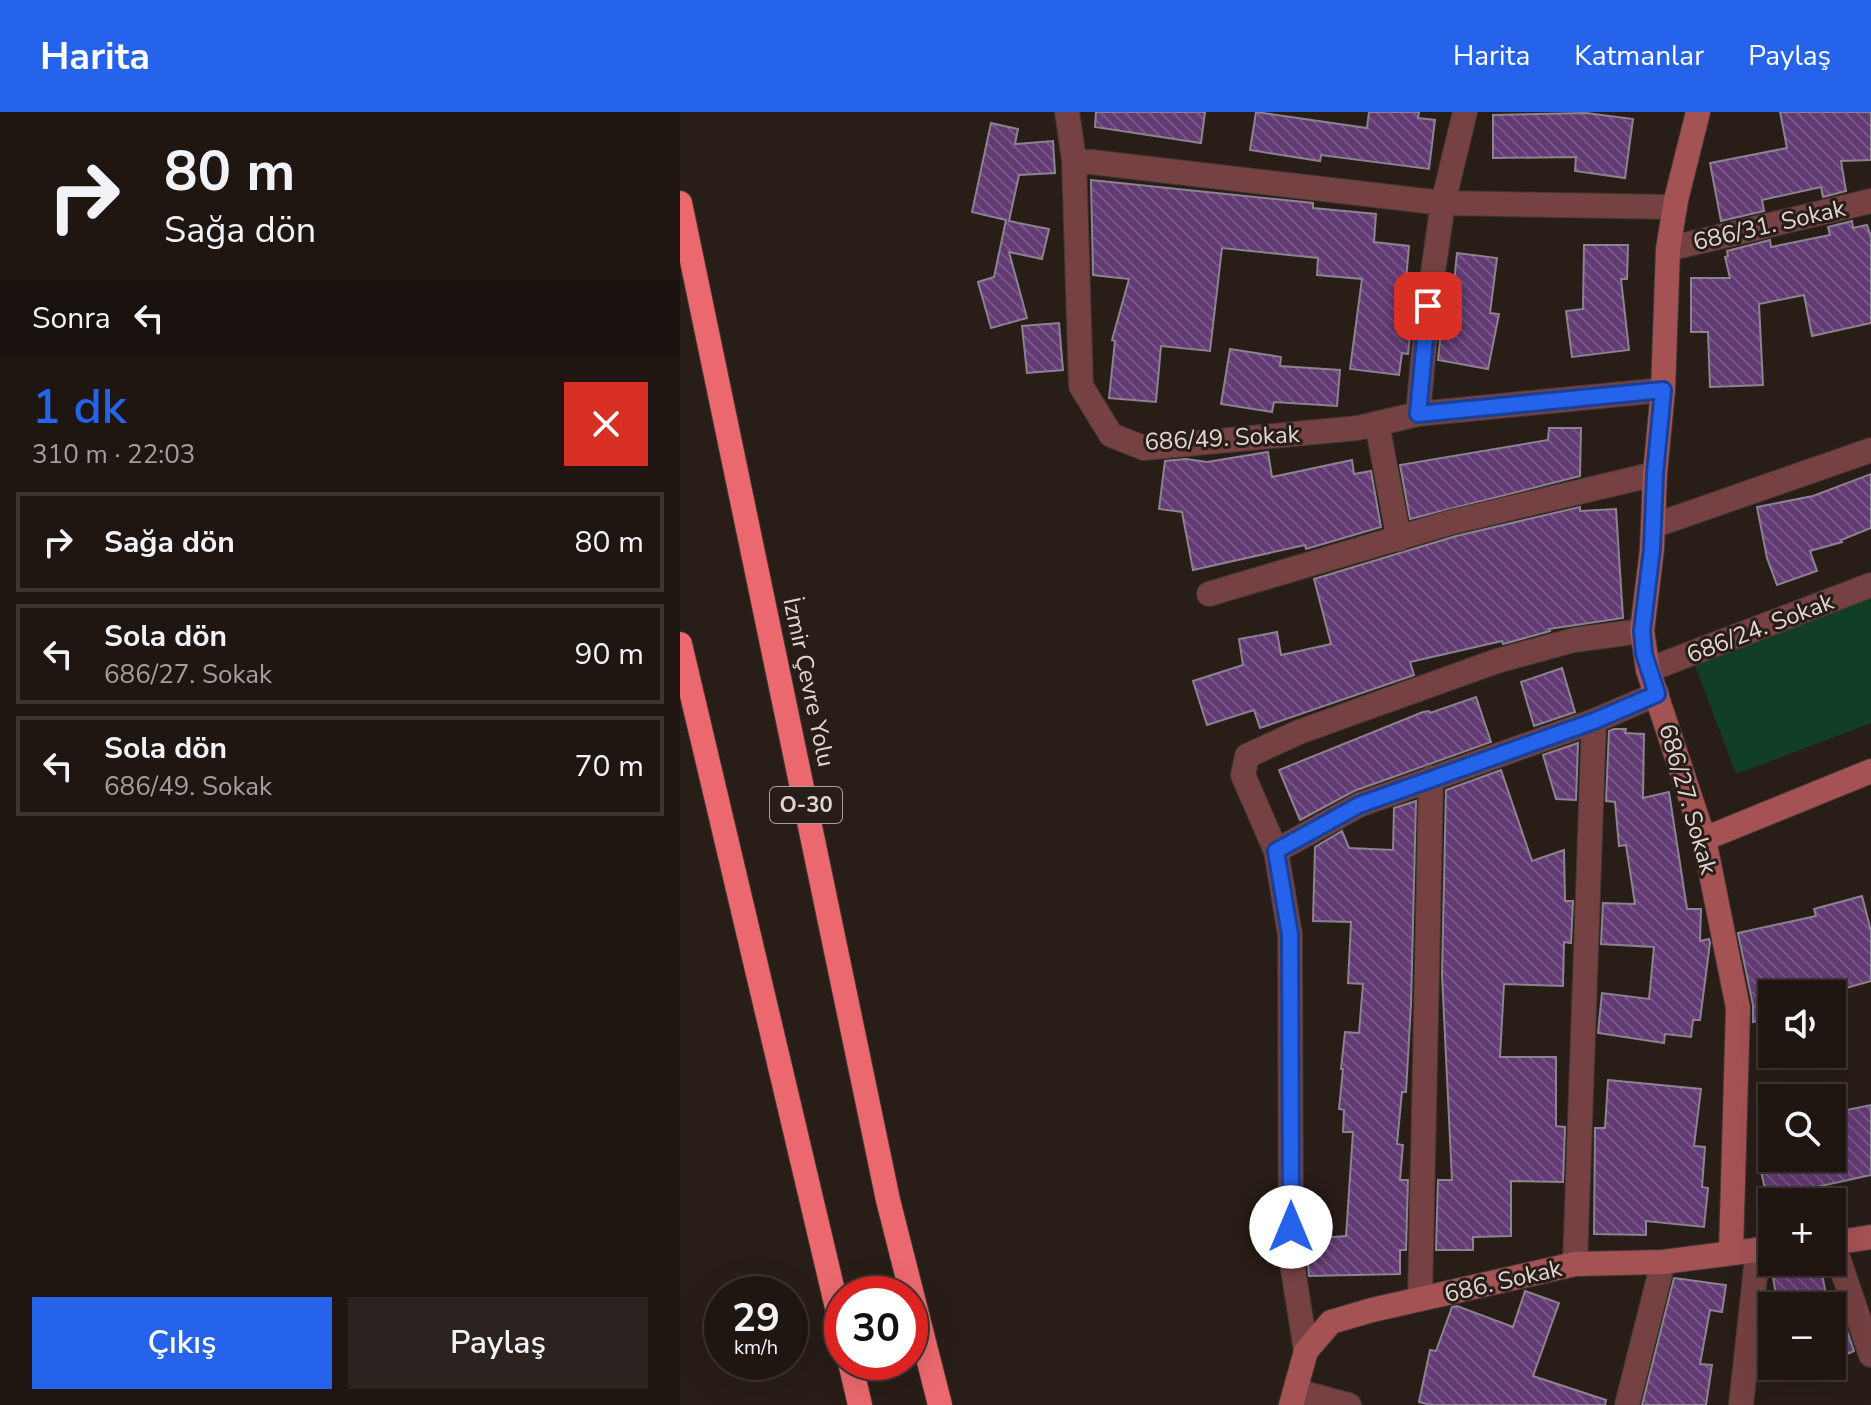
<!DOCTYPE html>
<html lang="tr">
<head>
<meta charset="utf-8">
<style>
  :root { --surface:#1f1612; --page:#2c2320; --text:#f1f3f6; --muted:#a19f9f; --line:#3c3532; --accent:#2563eb }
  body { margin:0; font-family:"Nunito Sans",sans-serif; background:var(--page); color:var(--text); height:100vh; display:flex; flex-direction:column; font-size:30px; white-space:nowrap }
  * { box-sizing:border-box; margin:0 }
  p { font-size:26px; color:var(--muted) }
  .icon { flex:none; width:44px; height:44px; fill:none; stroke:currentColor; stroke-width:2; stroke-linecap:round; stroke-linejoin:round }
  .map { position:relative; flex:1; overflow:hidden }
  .panel { display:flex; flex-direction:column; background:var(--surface); width:680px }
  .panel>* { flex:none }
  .banner { background:#1f1612; color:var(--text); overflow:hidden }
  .controls { position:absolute; left:1078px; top:868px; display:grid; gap:16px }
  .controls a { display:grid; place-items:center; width:88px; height:88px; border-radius:0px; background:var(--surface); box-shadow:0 8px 32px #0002,0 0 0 2px var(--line); font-size:40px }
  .speed { position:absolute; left:24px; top:1164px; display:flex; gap:16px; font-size:40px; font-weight:700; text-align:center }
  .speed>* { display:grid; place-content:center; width:104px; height:104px; border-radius:50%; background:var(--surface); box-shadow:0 8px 32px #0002,0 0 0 2px var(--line); line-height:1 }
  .speed small { font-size:20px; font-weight:400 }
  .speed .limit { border:12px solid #d22; background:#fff; color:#111 }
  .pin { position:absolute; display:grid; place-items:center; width:68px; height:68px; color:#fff; margin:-34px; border-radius:16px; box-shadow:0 4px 12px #0006 }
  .me { position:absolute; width:88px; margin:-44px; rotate:0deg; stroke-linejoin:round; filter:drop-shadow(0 0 6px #0008) }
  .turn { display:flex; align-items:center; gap:28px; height:168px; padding:0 32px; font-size:36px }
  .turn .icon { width:104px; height:104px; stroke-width:2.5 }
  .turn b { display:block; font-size:56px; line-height:68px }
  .then { display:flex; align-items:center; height:76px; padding:0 32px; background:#0003; gap:16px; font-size:30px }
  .round { display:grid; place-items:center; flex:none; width:84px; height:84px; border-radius:0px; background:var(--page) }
  .head { display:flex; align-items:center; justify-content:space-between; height:136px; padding:0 32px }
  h1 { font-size:48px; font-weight:600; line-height:60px; color:var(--accent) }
  .action { display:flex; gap:16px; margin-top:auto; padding:16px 32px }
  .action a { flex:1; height:92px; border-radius:0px; background:var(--accent); color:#fff; font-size:32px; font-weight:600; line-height:92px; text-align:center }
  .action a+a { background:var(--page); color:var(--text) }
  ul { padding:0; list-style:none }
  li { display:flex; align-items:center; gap:24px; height:100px; margin:0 16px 12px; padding:0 16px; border:4px solid var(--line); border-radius:0px }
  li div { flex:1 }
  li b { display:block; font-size:30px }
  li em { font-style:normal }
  header { display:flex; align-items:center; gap:48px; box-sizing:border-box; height:112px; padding:0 40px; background:var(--accent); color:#fff }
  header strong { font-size:38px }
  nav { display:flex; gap:44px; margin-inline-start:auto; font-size:28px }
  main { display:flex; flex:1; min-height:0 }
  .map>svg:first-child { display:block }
  .garden { fill:#103f25 }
  .building { fill:url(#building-back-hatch); stroke:#8c8390; stroke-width:2 }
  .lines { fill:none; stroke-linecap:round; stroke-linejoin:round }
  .street-casing { stroke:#433732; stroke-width:26 }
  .secondary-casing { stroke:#433732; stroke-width:26 }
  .highway-casing { stroke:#433732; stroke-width:26 }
  .street { stroke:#754142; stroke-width:24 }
  .secondary { stroke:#a55254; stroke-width:24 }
  .highway { stroke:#eb696e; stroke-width:24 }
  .route-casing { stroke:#184099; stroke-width:20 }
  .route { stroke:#2563eb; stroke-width:14 }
  .labels { text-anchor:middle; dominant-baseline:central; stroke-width:6; stroke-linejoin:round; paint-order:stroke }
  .shield { fill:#291d18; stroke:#a99f9c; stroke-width:2 }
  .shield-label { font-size:22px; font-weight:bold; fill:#e0d7d4 }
  .street-label { font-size:24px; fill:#e0d7d4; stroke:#291d18 }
</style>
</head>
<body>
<header>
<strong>Harita</strong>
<nav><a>Harita</a><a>Katmanlar</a><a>Paylaş</a></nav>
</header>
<main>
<section class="panel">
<div class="banner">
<div class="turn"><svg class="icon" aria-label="right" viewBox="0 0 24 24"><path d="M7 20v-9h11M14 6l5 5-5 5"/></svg><div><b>80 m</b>Sağa dön</div></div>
<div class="then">Sonra<svg class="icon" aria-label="left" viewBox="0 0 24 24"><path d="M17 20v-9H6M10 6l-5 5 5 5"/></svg></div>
</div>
<div class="head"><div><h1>1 dk</h1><p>310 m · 22:03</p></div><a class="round" style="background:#d93025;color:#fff"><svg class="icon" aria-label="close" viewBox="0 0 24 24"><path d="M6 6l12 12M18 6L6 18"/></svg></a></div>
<ul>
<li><svg class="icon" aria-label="right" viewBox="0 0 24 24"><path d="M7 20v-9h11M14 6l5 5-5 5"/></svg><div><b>Sağa dön</b></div><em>80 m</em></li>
<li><svg class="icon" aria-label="left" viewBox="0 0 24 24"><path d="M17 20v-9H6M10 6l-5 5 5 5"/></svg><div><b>Sola dön</b><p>686/27. Sokak</p></div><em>90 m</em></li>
<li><svg class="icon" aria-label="left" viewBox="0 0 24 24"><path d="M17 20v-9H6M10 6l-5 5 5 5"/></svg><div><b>Sola dön</b><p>686/49. Sokak</p></div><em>70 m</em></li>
</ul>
<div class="action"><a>Çıkış</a><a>Paylaş</a></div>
</section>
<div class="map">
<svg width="1191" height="1293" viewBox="0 0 1191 1293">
  <defs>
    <pattern id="building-back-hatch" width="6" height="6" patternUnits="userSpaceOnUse" patternTransform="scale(2)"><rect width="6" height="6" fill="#633b74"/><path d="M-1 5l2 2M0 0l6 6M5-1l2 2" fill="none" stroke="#795787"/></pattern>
  </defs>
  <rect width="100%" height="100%" fill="#291d18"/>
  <path class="garden" d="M1191 481V611L1056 662 1013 548Z"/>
  <path class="building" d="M416 0H525L521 31 415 15Z
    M576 0 687 16 689 0H739L738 6 755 8 749 57 641 43 640 49 570 38Z
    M1100 0H1191V48L1161 49 1166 79 1143 85 1141 75 1082 88 1084 99 1041 109 1030 51 1107 36Z
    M906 1 953 7 945 66 895 59 896 45 813 46V3Z
    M311 11 338 17 335 32 373 29 375 61 339 63 329 109 369 117 362 147 329 140 347 206 311 216 298 170 314 165 326 108 292 100Z
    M411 68 633 91V96L696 102 694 130 729 134 722 214 731 215 728 242 722 241 719 263 670 257 682 167 637 163 638 146 542 136 530 239 481 234 476 290 429 286 435 229 432 228 449 167 413 163Z
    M1172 109 1173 116 1187 113 1191 125V211L1132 224 1124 183 1079 192 1083 273 1030 275 1028 220H1011V166H1050L1045 145 1048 144 1047 139 1090 128 1091 135 1150 123 1148 115Z
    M904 133H948L947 167H941L949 238 892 245 886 199 903 197Z
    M777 141 817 146 810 201 819 202 808 257 758 248 761 219 769 220Z
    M379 211 383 258 347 261 342 214Z
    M550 237 601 245 600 254 660 258 657 294 594 290 592 300 541 292Z
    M869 316H901L900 364 730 407 720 353 868 328Z
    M588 340 592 365 672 348 674 362 691 359 701 415 626 437 625 433 513 458 502 400 479 397 485 349 506 347 527 350Z
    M1191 362V416L1161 428 1162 430 1130 439 1137 459 1097 473 1087 446 1077 395 1133 384Z
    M900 395V399L936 397 943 506 869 517 870 519 823 532 822 529 730 550 734 563 580 616 574 598 527 613 513 569 563 553 559 527 597 520 601 543 651 532 634 467 776 424Z
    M882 556 895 600 854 614 841 570Z
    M796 585 811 630 674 679 620 708 599 658 743 600 749 599 750 601Z
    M934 617H946L945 621 964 622 963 686 989 680 1007 797H1021L1020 829 1029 827 1030 831 1020 908H1013L1011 925 985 922 984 931 918 921 922 881 969 887 974 835 921 832 923 791 955 792 946 733 939 734 935 690 926 689 929 619Z
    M898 631 896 688 876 687 863 643Z
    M821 658 852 749 884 738 885 789H893L891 831 884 830 883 874 824 872 820 945H876V1014L885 1015 883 1070 831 1069V1124L793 1125V1138H756L758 1068H772L762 863 766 678Z
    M736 689 731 893 726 980H722L717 1032 723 1033 720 1068H728L726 1138H720V1162L629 1164 626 1127 666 1124 673 1020H663L664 998 659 997 663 957H661L665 920 679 921 683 872 668 871 671 810 633 809 635 735 662 719 669 736 713 738 714 696Z
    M1182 784 1191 819V869L1145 882H1092V906L1073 910V893L1058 821 1136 804 1134 797Z
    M928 968 1021 977 1014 1034 1025 1035 1022 1075 1028 1076 1024 1115 966 1109V1123L914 1122 915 1016H925Z
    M1191 993V1063L1087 1086 1078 1046H1152V1001Z
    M1096 1150H1140L1147 1189 1118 1194H1098L1091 1154 1092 1151Z
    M994 1166 1046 1173 1042 1200 1030 1198 1020 1252 1032 1253 1026 1293H962Z
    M845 1179 879 1191 853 1264 926 1288 925 1293H751L739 1290 750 1238 756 1239 772 1195 777 1194 833 1215Z
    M1155 1184 1174 1239 1152 1249V1185Z"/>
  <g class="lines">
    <g class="street-casing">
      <path id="street" d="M387 0 394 48 401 274 431 323 464 336 678 316 738 302 983 278
        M394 48 763 91 995 95
        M988 137 1191 89
        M738 302 748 194 763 91 785 0
        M697 312 719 427
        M973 414 1191 338
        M529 482 772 410 975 362
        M968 558 1191 473
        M596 739 679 693 914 609 977 582
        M1153 1131 1191 1243
        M895 1152 914 609
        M740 1187 751 666
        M626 1239 611 1145 610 823 596 739 563 663 567 644 619 620 817 549 894 528 962 519
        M616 1279 669 1293
        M947 1293 983 1150
        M1061 1293 1078 1137"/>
    </g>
    <g class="secondary-casing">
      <path id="secondary" d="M1018 0 996 88 988 137 983 278 975 362 972 437 962 519 968 558 1024 727 1058 896 1051 1140
        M1024 727 1191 659
        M1152 1131 1191 1125
        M611 1293 626 1239 651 1210 692 1198 895 1152 983 1150 1092 1136"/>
    </g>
    <g class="highway-casing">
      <path id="highway" d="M0 91 208 1088 260 1293
        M0 532 162 1217
        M170 1250 180 1293"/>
    </g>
    <use href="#street" class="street"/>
    <use href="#secondary" class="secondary"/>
    <use href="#highway" class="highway"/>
  </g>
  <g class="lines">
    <g class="route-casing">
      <path id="route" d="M611 1115 610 823 596 739 679 693 914 609 977 582 964 542 962 519 972 437 975 362 983 278 738 302 748 194"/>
    </g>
    <use href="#route" class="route"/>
  </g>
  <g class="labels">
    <rect class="shield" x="90" y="675" width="72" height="36" rx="6"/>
    <g class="shield-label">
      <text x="126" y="693">O-30</text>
    </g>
    <g class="street-label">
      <text transform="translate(1089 113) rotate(-13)">686/31. Sokak</text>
      <text transform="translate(542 326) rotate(-3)">686/49. Sokak</text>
      <text transform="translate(1080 516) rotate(-21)">686/24. Sokak</text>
      <text transform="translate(129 570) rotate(78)">İzmir Çevre Yolu</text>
      <text transform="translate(1008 687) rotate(74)">686/27. Sokak</text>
      <text transform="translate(823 1169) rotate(-13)">686. Sokak</text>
    </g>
  </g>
</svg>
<div class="controls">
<a><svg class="icon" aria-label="sound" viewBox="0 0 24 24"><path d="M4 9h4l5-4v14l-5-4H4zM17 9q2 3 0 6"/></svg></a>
<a><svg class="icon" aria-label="search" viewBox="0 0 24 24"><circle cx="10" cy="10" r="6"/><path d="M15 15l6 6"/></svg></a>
<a>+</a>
<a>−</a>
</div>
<div class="speed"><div>29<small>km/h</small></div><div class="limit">30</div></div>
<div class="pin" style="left:748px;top:194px;background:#d93025"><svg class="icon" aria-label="arrive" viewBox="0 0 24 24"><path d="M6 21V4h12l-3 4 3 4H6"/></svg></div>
<svg class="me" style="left:611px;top:1115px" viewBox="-20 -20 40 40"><circle r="19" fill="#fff"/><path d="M0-13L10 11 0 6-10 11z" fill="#2563eb"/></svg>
</div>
</main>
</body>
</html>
